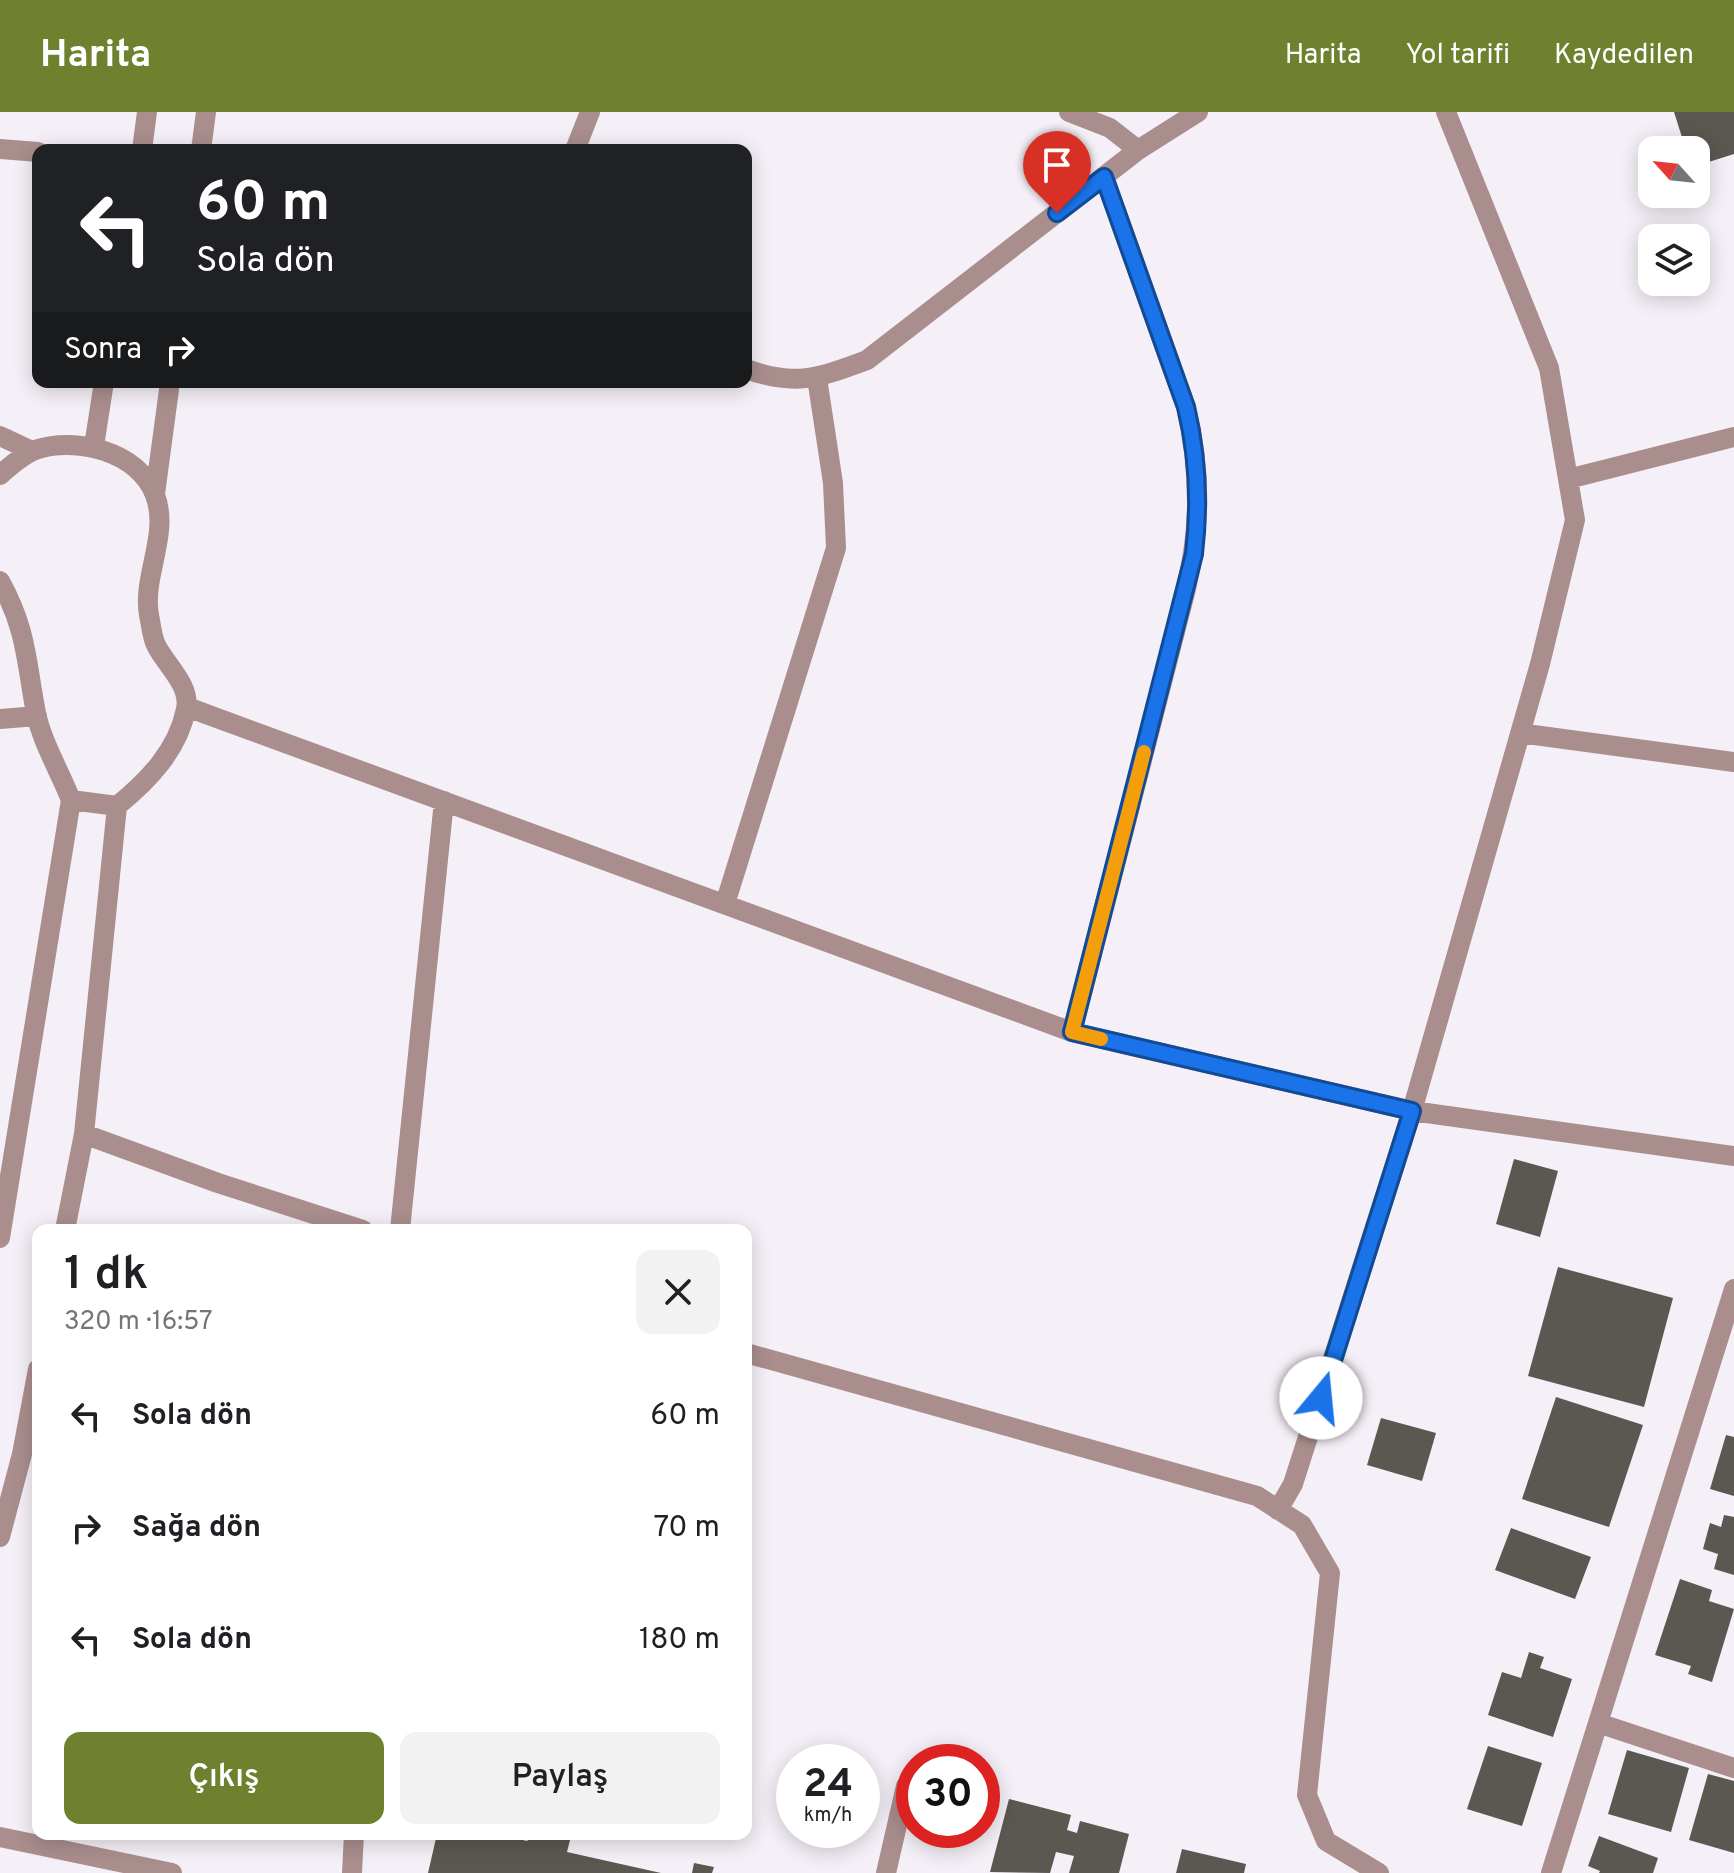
<!DOCTYPE html>
<html lang="tr">
<head>
<meta charset="utf-8">
<style>
  :root { --surface:#fff; --page:#f2f2f2; --text:#202124; --muted:#757577; --accent:#6f802e }
  body { margin:0; font-family:Overpass,sans-serif; background:var(--page); color:var(--text); height:100vh; display:flex; flex-direction:column; font-size:30px; white-space:nowrap }
  * { box-sizing:border-box; margin:0 }
  p { font-size:26px; color:var(--muted) }
  .icon { flex:none; width:44px; height:44px; fill:none; stroke:currentColor; stroke-width:2; stroke-linecap:round; stroke-linejoin:round }
  .map { position:relative; flex:1; overflow:hidden }
  .drawer { position:absolute; left:32px; top:1112px; width:720px; height:616px; display:flex; flex-direction:column; background:var(--surface); border-radius:16px; box-shadow:0 4px 20px #0003 }
  .drawer>* { flex:none }
  .top-card { position:absolute; left:32px; top:32px; width:720px; height:244px; border-radius:16px; box-shadow:0 4px 20px #0003; background:#202124; color:#fff; overflow:hidden }
  .needle { width:52px; rotate:297deg }
  .fabs { position:absolute; left:1638px; top:24px; display:grid; gap:16px }
  .fabs a { display:grid; place-items:center; width:72px; height:72px; border-radius:16px; background:var(--surface); box-shadow:0 4px 20px #0003; font-size:40px }
  .speed { position:absolute; left:776px; top:1632px; display:flex; gap:16px; font-size:40px; font-weight:700; text-align:center }
  .speed>* { display:grid; place-content:center; width:104px; height:104px; border-radius:50%; background:var(--surface); box-shadow:0 4px 20px #0003; line-height:1 }
  .speed small { font-size:20px; font-weight:400 }
  .speed .limit { border:12px solid #d22; background:#fff; color:#111 }
  .pin { position:absolute; display:grid; place-items:center; width:68px; height:68px; color:#fff; margin:-82px -34px; border-radius:50% 50% 50% 0; rotate:-45deg; box-shadow:0 0 8px #0007 }
  .pin .icon { rotate:45deg }
  .me { position:absolute; width:88px; margin:-44px; rotate:17deg; stroke-linejoin:round; filter:drop-shadow(0 0 6px #0008) }
  .turn { display:flex; align-items:center; gap:28px; height:168px; padding:0 32px; font-size:36px }
  .turn .icon { width:104px; height:104px; stroke-width:2.5 }
  .turn b { display:block; font-size:56px; line-height:68px }
  .then { display:flex; align-items:center; height:76px; padding:0 32px; background:#0003; gap:16px; font-size:30px }
  .round { display:grid; place-items:center; flex:none; width:84px; height:84px; border-radius:16px; background:var(--page) }
  .summary { display:flex; align-items:center; justify-content:space-between; height:136px; padding:0 32px }
  h1 { font-size:48px; font-weight:600; line-height:60px }
  .cta { display:flex; gap:16px; margin-top:auto; padding:16px 32px }
  .cta a { flex:1; height:92px; border-radius:16px; background:var(--accent); color:#fff; font-size:32px; font-weight:600; line-height:92px; text-align:center }
  .cta a+a { background:var(--page); color:var(--text) }
  ul { padding:0; list-style:none }
  li { display:flex; align-items:center; gap:24px; height:112px; padding:0 32px }
  li div { flex:1 }
  li b { display:block; font-size:30px }
  li em { font-style:normal }
  header { display:flex; align-items:center; gap:48px; box-sizing:border-box; height:112px; padding:0 40px; background:var(--accent); color:#fff }
  header strong { font-size:38px }
  nav { display:flex; gap:44px; margin-inline-start:auto; font-size:28px }
  .map>svg:first-child { display:block }
  .building { fill:#5b5751 }
  .lines { fill:none; stroke-linecap:round; stroke-linejoin:round }
  .minor { stroke:#aa8e8e; stroke-width:20 }
  .route-casing { stroke:#114b97; stroke-width:20 }
  .route { stroke:#1a73e8; stroke-width:14 }
  .slow { stroke:#f59e0b; stroke-width:14 }
</style>
</head>
<body>
<header>
<strong>Harita</strong>
<nav><a>Harita</a><a>Yol tarifi</a><a>Kaydedilen</a></nav>
</header>
<div class="map">
<svg width="1734" height="1761" viewBox="0 0 1734 1761">
  <rect width="100%" height="100%" fill="#f5f0f7"/>
  <path class="building" d="M1674 0H1734V42L1696 54V38H1686Z
    M1514 1047 1558 1059 1540 1125 1496 1112Z
    M1558 1155 1673 1186 1644 1295 1528 1264Z
    M1556 1285 1643 1313 1609 1415 1522 1387Z
    M1381 1306 1436 1321 1422 1369 1367 1353Z
    M1726 1323 1734 1325V1384L1710 1377Z
    M1724 1403 1734 1405V1463L1714 1457 1718 1442 1703 1437 1710 1411 1721 1415Z
    M1511 1416 1591 1445 1575 1487 1495 1458Z
    M1680 1467 1712 1478 1709 1489 1734 1497 1712 1570 1688 1562 1691 1554 1655 1543Z
    M1529 1540 1544 1545 1540 1556 1572 1567 1553 1625 1488 1603 1502 1560 1521 1566Z
    M1488 1634 1542 1651 1522 1714 1467 1697Z
    M1627 1638 1689 1656 1671 1720 1608 1702Z
    M1708 1662 1734 1669V1741L1689 1728Z
    M1009 1687 1071 1703 1067 1718 1077 1721 1080 1709 1129 1722 1119 1761H1069L1074 1744 1056 1740 1050 1761 990 1760Z
    M437 1722H499L527 1729 534 1722H562L571 1724 567 1740 661 1761H428Z
    M1599 1724 1658 1746 1653 1761H1599L1600 1759 1588 1754Z
    M1182 1737 1246 1752 1244 1761H1176Z
    M694 1751 714 1755 712 1761H692Z"/>
  <g class="lines">
    <path class="minor" d="M1069 0 1110 16 1138 38
      M0 37 38 40
      M142 38 147 0
      M201 38 206 0
      M575 38 590 0
      M746 257C796 275 818 266 867 248L1138 38 1198 0
      M0 324 32 339
      M94 334 104 270
      M0 363C10 354 23 343 35 338 74 324 139 339 155 383 170 422 142 464 149 503 151 512 152 525 156 533 165 552 191 573 186 597 178 638 148 669 117 694L71 688C60 660 42 630 36 601 26 549 27 518 0 469
      M1568 367 1734 325
      M155 382 170 270
      M187 595 1072 920 1412 999 1734 1044
      M0 607 37 604
      M1520 621 1734 650
      M725 792 836 436 833 371 817 266
      M1072 920 1186 477C1201 414 1201 358 1186 295L1104 65
      M84 1022 218 1071 363 1118
      M65 1118 84 1022 117 694
      M400 1118 444 689
      M0 1126 71 688
      M746 1241 1257 1384 1302 1413 1330 1461 1307 1683 1326 1729 1379 1761
      M1278 1398 1293 1372 1412 999 1540 552 1575 408 1549 256 1446 0
      M0 1425 22 1342 38 1257
      M1598 1611 1734 1656
      M0 1725 172 1761
      M352 1761 354 1722
      M886 1761 906 1674
      M1551 1761 1734 1177"/>
  </g>
  <g class="lines">
    <g class="route-casing">
      <path id="route" d="M1057 101 1104 65 1186 295C1198 345 1200 391 1194 442L1072 920 1412 999 1321 1286"/>
    </g>
    <use href="#route" class="route"/>
    <path class="slow" d="M1101 927 1072 920 1144 640"/>
  </g>
</svg>
<div class="fabs">
<a><svg class="needle" viewBox="-14 -14 28 28"><path d="M0-13l5 13h-10z" fill="#e53935"/><path d="M0 13l5-13h-10z" fill="#757577"/></svg></a>
<a><svg class="icon" aria-label="layers" viewBox="0 0 24 24"><path d="M12 4l9 5-9 5-9-5zM3 14l9 5 9-5"/></svg></a>
</div>
<div class="speed"><div>24<small>km/h</small></div><div class="limit">30</div></div>
<div class="pin" style="left:1057px;top:101px;background:#d93025"><svg class="icon" aria-label="arrive" viewBox="0 0 24 24"><path d="M6 21V4h12l-3 4 3 4H6"/></svg></div>
<svg class="me" style="left:1321px;top:1286px" viewBox="-20 -20 40 40"><circle r="19" fill="#fff"/><path d="M0-13L10 11 0 6-10 11z" fill="#1a73e8"/></svg>
<div class="top-card">
<div class="turn"><svg class="icon" aria-label="left" viewBox="0 0 24 24"><path d="M17 20v-9H6M10 6l-5 5 5 5"/></svg><div><b>60 m</b>Sola dön</div></div>
<div class="then">Sonra<svg class="icon" aria-label="right" viewBox="0 0 24 24"><path d="M7 20v-9h11M14 6l5 5-5 5"/></svg></div>
</div>
<section class="drawer">
<div class="summary"><div><h1>1 dk</h1><p>320 m · 16:57</p></div><a class="round"><svg class="icon" aria-label="close" viewBox="0 0 24 24"><path d="M6 6l12 12M18 6L6 18"/></svg></a></div>
<ul>
<li><svg class="icon" aria-label="left" viewBox="0 0 24 24"><path d="M17 20v-9H6M10 6l-5 5 5 5"/></svg><div><b>Sola dön</b></div><em>60 m</em></li>
<li><svg class="icon" aria-label="right" viewBox="0 0 24 24"><path d="M7 20v-9h11M14 6l5 5-5 5"/></svg><div><b>Sağa dön</b></div><em>70 m</em></li>
<li><svg class="icon" aria-label="left" viewBox="0 0 24 24"><path d="M17 20v-9H6M10 6l-5 5 5 5"/></svg><div><b>Sola dön</b></div><em>180 m</em></li>
</ul>
<div class="cta"><a>Çıkış</a><a>Paylaş</a></div>
</section>
</div>
</body>
</html>
